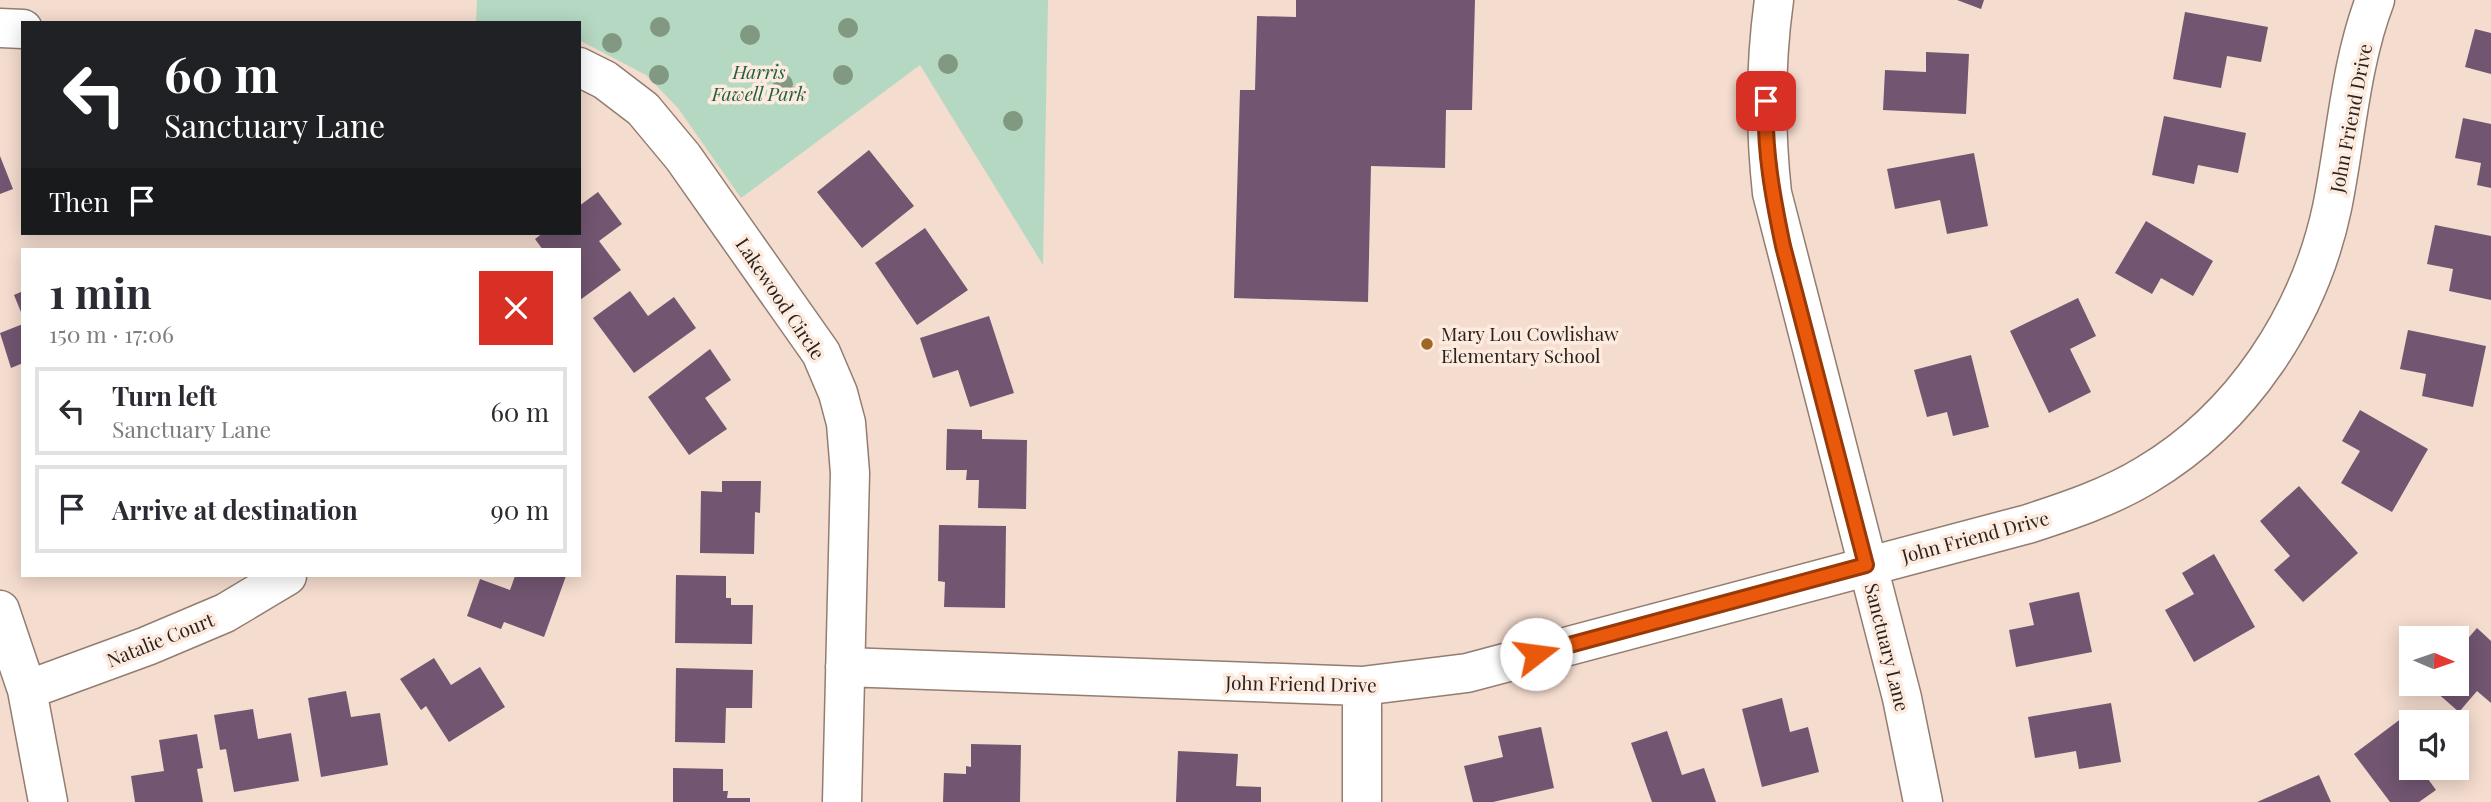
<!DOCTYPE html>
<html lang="en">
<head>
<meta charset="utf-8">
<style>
  :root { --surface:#fff; --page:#f2f2f3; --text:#2b2b33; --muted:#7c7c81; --line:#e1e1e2 }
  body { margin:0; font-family:"Playfair Display",serif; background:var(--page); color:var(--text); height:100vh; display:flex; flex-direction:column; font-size:26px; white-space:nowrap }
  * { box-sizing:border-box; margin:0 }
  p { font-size:23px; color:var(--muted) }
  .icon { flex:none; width:38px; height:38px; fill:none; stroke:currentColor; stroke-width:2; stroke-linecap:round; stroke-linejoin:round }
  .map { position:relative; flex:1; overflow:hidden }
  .sheet { position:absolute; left:21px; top:248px; width:560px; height:329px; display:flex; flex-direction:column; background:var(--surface); border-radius:0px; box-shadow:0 4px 18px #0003 }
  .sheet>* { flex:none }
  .hud { position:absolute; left:21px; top:21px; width:560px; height:214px; border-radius:0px; box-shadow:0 4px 18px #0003; background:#202124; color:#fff; overflow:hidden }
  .needle { width:46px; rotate:92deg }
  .buttons { position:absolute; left:2399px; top:626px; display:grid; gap:14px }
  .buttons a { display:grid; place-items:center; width:70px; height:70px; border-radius:0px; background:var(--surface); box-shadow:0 4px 18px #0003; font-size:35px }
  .pin { position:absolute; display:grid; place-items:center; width:60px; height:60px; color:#fff; margin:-30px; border-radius:14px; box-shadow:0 4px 10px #0006 }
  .me { position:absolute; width:77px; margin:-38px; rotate:75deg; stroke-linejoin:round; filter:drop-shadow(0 0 5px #0008) }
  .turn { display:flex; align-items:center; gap:24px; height:147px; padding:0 28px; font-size:32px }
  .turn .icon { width:91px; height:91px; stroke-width:2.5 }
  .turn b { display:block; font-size:49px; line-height:60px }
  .then { display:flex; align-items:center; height:66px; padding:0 28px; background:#0003; gap:14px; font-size:26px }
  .round { display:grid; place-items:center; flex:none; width:74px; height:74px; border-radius:0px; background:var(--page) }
  .summary { display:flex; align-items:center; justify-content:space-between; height:119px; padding:0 28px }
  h1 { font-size:42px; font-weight:700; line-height:52px }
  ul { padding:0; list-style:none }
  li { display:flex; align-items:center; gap:21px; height:88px; margin:0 14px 10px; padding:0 14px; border:4px solid var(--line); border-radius:0px }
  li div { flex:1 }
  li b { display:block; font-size:26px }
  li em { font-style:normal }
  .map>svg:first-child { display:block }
  .green { fill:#b5d8c2 }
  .building { fill:#725671 }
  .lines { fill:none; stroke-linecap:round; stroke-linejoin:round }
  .street-casing { stroke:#927d70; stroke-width:41 }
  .street { stroke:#fff; stroke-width:38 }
  .tree { fill:#819980 }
  .route-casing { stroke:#983908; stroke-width:18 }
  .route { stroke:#ea580c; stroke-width:12 }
  .poi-dot { fill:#9f6723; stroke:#feebdf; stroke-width:2.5 }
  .labels { text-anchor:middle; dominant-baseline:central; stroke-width:7; stroke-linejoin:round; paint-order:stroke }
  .park-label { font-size:19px; font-style:italic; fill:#236241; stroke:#feebdf }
  .street-label { font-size:19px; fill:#2b221d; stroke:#feebdf }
  .poi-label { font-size:19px; fill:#2b221d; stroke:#feebdf; text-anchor:start }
</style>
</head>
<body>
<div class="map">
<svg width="2491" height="802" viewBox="0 0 2491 802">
  <rect width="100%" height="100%" fill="#f4dcce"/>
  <path class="green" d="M477 0H1048L1043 265 920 65 741 198 678 108 646 75 579 40V23L476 21Z"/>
  <path class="building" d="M1296 0H1475L1472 110H1446L1445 168 1371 166 1368 302 1234 298 1240 90H1255L1257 16 1296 17Z
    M1957 0H1984L1981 9Z
    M2185 12 2268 27 2261 62 2227 56 2221 88 2173 79Z
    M2475 29 2491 33V74L2465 67Z
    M1926 52 1969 54 1966 114 1883 110 1885 70 1926 72Z
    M2164 116 2246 133 2238 173 2198 165 2194 184 2152 175Z
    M2463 118 2491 124V188L2477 185 2481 163 2455 158Z
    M869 150 914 206 862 248 817 192Z
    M1974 153 1988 226 1947 234 1940 200 1895 209 1887 169Z
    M0 156 13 189 0 194Z
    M598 192 622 224 599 241 621 270 580 300 579 250H543L535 239 543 233H579V206Z
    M2146 221 2213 261 2193 296 2161 278 2152 294 2115 273Z
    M2435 225 2491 236V300L2449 291 2453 269 2427 264Z
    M925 228 968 290 917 325 875 263Z
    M23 291V317L14 295Z
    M630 291 648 316 674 297 696 328 634 373 593 318Z
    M2078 298 2096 336 2070 349 2091 392 2049 413 2010 331Z
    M989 316 1014 393 970 407 958 370 933 378 920 338Z
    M23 324V363L11 368 0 333Z
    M2408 330 2486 346 2473 407 2422 396 2426 374 2400 369Z
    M710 349 731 380 705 398 727 429 689 455 648 397Z
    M1971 355 1989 427 1953 436 1947 412 1927 417 1914 370Z
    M2360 410 2428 449 2392 512 2341 483 2360 451 2342 441Z
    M947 429 982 430V439L1027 440 1026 509 978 508 979 480H966L967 470H946Z
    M722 481H761L760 513 755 512 754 554 700 553 701 491 722 492Z
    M2299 486 2358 553 2303 602 2274 570 2290 556 2260 521Z
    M939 525 1006 526 1005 608 944 607 945 582 938 581Z
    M2214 554 2255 627 2194 662 2165 610 2194 594 2182 573Z
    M676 575 726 576V598H731V605H753L752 644 675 643Z
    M515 576H566L544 637 504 622 501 629 467 616 480 579 510 590Z
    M2079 592 2092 652 2016 667 2009 630 2034 625 2029 603Z
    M2477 628 2491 641V703L2477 691 2459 712 2427 684H2457V651Z
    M434 658 451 685 480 667 505 707 449 742 426 706 421 710 400 679Z
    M676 668 753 670 752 708H726L725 743 675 742Z
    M346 691 351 717 380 713 388 765 321 777 308 698Z
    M1782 698 1790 732 1808 727 1819 772 1762 787 1742 709Z
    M2111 703 2121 762 2079 769 2076 751 2035 758 2028 717Z
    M253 709 258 739 291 733 299 781 234 792 226 749 220 750 214 715Z
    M2402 718 2412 731V768H2420L2436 790 2419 802H2390L2354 754Z
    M1541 727 1554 788 1493 802H1473L1464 766 1503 757 1498 736Z
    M1667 731 1682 775 1704 768 1716 802H1652L1631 743Z
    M197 734 203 768 197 769 203 802H135L131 776 164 771 159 740Z
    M971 744 1021 745 1020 802H943L944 773 966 774V766L971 767Z
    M1178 751 1238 754 1236 786 1261 787V802H1176Z
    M673 768 723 769V791H728L727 798H750V802H673Z
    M2319 775 2331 802H2257Z"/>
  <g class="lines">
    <g class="street-casing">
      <path id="street" d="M1774 0C1765 65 1765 128 1772 193L1902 698 1923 802
        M0 28 23 29
        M579 67 605 80 643 109 683 157 821 353 838 393 846 423 850 473 842 802
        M0 610 27 690 48 802
        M845 667 1362 686 1467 673 2028 524C2068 511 2110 497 2146 475 2242 418 2309 316 2332 208 2346 140 2350 65 2375 0
        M27 690 147 646 225 613 287 576
        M1362 802V686"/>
    </g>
    <use href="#street" class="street"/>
  </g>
  <g class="tree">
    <circle cx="660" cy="27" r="10"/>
    <circle cx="848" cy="28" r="10"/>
    <circle cx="750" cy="35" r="10"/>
    <circle cx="612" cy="43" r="10"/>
    <circle cx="948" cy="64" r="10"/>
    <circle cx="659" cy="75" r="10"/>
    <circle cx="843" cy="75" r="10"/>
    <circle cx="783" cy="84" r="10"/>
    <circle cx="1013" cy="121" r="10"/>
  </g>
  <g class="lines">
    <g class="route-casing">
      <path id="route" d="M1536 654 1866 565 1783 246C1773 198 1764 150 1766 101"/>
    </g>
    <use href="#route" class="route"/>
  </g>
  <circle class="poi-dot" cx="1427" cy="344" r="7"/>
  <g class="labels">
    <g class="park-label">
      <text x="759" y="71">Harris<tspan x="759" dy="22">Fawell Park</tspan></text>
    </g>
    <g class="street-label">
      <text transform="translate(2350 118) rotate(-79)">John Friend Drive</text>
      <text transform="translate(781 298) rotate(56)">Lakewood Circle</text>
      <text transform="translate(1975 536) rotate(-15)">John Friend Drive</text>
      <text transform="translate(160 639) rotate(-22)">Natalie Court</text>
      <text transform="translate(1888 647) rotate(76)">Sanctuary Lane</text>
      <text transform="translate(1301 683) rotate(1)">John Friend Drive</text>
    </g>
    <g class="poi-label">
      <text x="1441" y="333">Mary Lou Cowlishaw<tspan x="1441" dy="22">Elementary School</tspan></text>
    </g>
  </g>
</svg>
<div class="buttons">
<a><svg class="needle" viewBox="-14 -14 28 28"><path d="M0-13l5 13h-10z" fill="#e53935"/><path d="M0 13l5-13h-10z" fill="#7c7c81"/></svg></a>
<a><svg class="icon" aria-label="sound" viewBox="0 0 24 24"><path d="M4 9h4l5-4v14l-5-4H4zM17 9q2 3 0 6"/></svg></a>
</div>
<div class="pin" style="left:1766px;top:101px;background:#d93025"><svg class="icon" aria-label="arrive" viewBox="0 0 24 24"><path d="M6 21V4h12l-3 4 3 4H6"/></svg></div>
<svg class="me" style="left:1536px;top:654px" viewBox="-20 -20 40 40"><circle r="19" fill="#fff"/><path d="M0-13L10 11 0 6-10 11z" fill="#ea580c"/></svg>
<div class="hud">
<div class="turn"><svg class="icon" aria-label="left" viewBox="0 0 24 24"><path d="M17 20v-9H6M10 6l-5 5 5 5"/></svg><div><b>60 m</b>Sanctuary Lane</div></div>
<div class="then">Then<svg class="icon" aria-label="arrive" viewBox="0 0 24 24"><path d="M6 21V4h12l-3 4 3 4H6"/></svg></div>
</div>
<section class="sheet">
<div class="summary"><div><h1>1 min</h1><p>150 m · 17:06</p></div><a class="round" style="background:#d93025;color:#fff"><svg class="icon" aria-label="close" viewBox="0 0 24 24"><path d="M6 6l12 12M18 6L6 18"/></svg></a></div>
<ul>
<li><svg class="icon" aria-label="left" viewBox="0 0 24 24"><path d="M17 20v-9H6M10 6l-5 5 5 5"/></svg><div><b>Turn left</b><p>Sanctuary Lane</p></div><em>60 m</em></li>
<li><svg class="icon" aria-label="arrive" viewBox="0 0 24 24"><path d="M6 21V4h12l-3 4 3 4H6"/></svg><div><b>Arrive at destination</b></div><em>90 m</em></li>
</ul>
</section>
</div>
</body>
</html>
